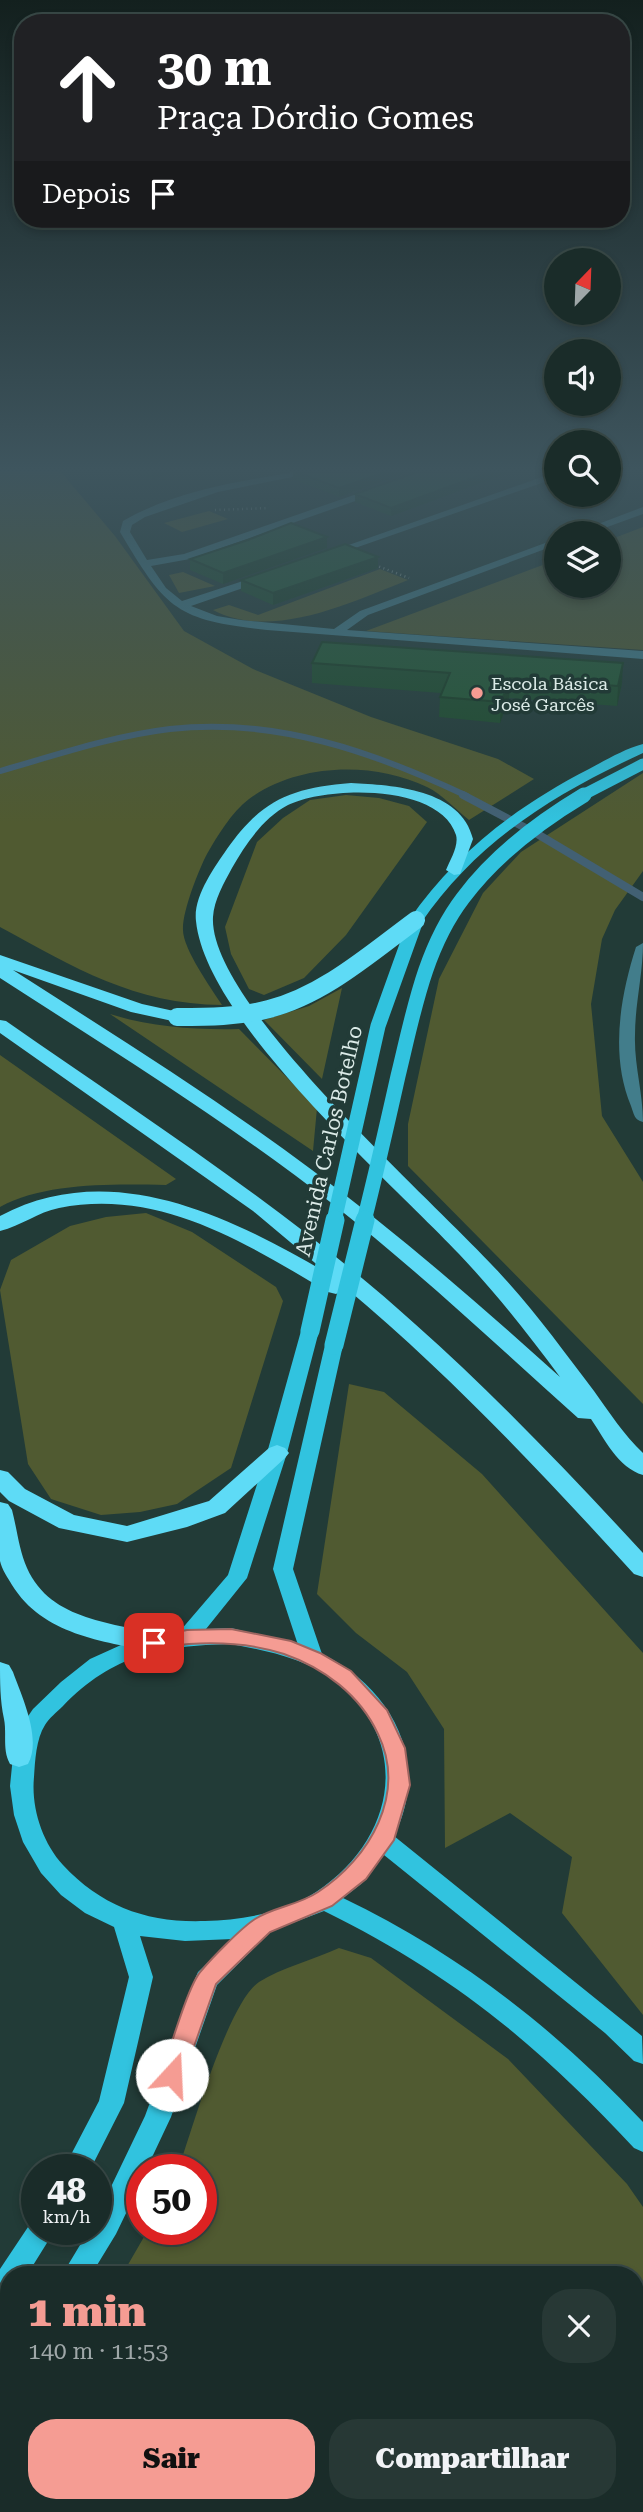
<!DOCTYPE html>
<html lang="pt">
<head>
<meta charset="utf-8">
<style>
  :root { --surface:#1a2c29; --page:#273835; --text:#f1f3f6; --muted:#9fa7a8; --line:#384846; --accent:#f59c93 }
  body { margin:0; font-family:"Roboto Serif",serif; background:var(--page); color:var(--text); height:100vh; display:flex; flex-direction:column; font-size:26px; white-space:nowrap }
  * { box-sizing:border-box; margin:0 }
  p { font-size:23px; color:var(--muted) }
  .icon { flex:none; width:38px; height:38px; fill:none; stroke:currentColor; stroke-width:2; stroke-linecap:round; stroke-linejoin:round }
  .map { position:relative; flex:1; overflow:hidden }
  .side { position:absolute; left:0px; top:2266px; width:644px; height:247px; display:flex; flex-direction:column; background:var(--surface); border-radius:28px 28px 0 0; box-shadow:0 4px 10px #0003,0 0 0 2px var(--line) }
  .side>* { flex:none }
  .top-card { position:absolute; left:14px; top:14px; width:616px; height:214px; border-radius:28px; box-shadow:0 4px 10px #0003,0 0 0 2px var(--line); background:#202124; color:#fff; overflow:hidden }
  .needle { width:46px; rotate:23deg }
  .fabs { position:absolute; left:544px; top:248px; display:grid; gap:14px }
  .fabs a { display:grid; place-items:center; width:77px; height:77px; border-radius:50%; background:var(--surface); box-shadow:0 4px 10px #0003,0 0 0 2px var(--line); font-size:35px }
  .speed { position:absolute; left:21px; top:2154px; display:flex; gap:14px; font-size:35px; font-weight:700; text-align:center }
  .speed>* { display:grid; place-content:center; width:91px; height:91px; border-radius:50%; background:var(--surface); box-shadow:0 4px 10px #0003,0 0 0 2px var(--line); line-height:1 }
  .speed small { font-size:18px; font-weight:400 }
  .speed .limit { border:10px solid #d22; background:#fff; color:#111 }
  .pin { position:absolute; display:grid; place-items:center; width:60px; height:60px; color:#fff; margin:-30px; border-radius:14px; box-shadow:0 4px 10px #0006 }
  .me { position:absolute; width:77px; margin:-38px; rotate:20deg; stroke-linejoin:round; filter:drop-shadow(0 0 5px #0008) }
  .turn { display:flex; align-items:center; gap:24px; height:147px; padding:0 28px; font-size:32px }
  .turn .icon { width:91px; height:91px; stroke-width:2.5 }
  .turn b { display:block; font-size:49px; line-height:60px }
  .then { display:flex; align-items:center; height:66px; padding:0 28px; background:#0003; gap:14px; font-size:26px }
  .round { display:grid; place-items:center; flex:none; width:74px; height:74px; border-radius:28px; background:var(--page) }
  .headline { display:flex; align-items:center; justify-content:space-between; height:119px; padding:0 28px }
  h1 { font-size:42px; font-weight:800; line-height:52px; color:var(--accent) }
  .button { display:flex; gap:14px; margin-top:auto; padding:14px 28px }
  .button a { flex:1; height:80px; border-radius:28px; background:var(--accent); color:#111; font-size:28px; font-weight:800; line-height:80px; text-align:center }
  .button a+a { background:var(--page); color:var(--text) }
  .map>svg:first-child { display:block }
  .green { fill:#505a31 }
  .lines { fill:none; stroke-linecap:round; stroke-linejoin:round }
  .stream-far1 { stroke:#426073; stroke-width:6 }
  .stream { stroke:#426073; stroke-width:8 }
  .path { stroke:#849894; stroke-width:2.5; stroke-dasharray:1 3.5; stroke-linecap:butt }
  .minor { fill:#427d8b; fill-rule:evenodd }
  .major { fill:#31c3df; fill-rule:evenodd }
  .highway { fill:#5edbf6; fill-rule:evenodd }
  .major-bridge-far2 { stroke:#31c3df; stroke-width:11 }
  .major-bridge-far1 { stroke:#31c3df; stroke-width:15 }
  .major-bridge { stroke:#31c3df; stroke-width:19 }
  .highway-bridge { stroke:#5edbf6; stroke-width:18 }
  .wall { fill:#1d4c2c }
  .shaded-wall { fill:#183e24 }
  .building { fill:#225833; stroke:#183e24; stroke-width:2 }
  .route { fill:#f59c93; stroke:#9f6560; stroke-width:2 }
  .poi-dot { fill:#f59c93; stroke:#223b37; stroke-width:2.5 }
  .labels { text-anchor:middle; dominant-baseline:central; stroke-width:7; stroke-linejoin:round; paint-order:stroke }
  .far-poi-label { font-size:18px; fill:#dbeae7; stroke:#223b37; text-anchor:start }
  .street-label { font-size:21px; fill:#dbeae7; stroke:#223b37 }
</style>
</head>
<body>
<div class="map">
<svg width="643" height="2512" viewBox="0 0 643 2512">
  <rect width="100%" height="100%" fill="#223b37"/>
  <path class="green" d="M0 472H61L115 536 184 631 253 669 371 717 498 759 534 779 469 820C456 810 442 794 427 787 373 761 298 763 249 799 231 813 218 835 207 854 199 869 182 912 183 930 183 949 211 988 222 1005 134 1004 75 968 0 927Z
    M209 511 228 519 182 532 164 523Z
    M643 527V650L366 631 556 560V586H609V540Z
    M380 569 408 580C352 602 272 641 213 610L229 605 258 615Z
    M183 572 215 586 179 593 169 575Z
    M643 773V871L615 910 602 939 591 1004 602 1116 643 1182V1404L408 1166V1124L439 979 483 893 521 852Z
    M346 795 379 798 409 806 427 822 346 935 304 978 264 995 249 989 231 954 225 927 257 842 283 818 310 800Z
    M342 988 322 1079 264 1020 309 1006Z
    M110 1014C151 1027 195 1030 239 1029L317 1108 313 1151Z
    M0 1055 176 1179 166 1185C116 1184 45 1182 0 1207Z
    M146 1213 192 1232 276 1287 283 1301 231 1468 177 1504 140 1512 101 1515 51 1499 28 1464 0 1290 11 1260 70 1226 106 1217Z
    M349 1384 384 1392 482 1474 643 1653V2015L562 1913 572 1857 510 1813 445 1848 444 1729 407 1672 356 1633 317 1594Z
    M339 1948 371 1958 508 2059 627 2184 643 2207V2512H0V2456L9 2445V2504H635V2275H122L148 2230H201V2170H178C192 2130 228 2003 259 1982 281 1968 315 1959 339 1948Z"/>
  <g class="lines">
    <path class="stream-far1" d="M0 771C56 755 112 736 170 729 275 717 374 752 467 796"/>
    <path class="stream" d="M463 795 539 835 643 897"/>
    <path class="path" d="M215 510 269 508
      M375 565 409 578"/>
    <path class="minor" d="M294 472H317L218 492 145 517 132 525 130 532 147 560 184 554 377 487 382 490 381 492 190 559 151 566 166 588 182 601 258 576H266V580L191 606 217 616 241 620 334 629 360 611 556 539V545L368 615 347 630 643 651V659L267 630C175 620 166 609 120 532L123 521C175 491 236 482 294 472Z
      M556 472V478L335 555 326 553Z
      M643 507V514L588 534H572Z
      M643 943C643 974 635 1004 635 1035 634 1065 643 1092 643 1122 634 1120 634 1114 631 1106 610 1056 620 997 636 947Z"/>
    <path class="major" d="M643 744V753C554 794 477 841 421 923H411L409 920C455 853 517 806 589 769 606 760 624 749 643 744Z
      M310 1325 319 1331 287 1453 247 1578 206 1629 231 1628 298 1645 273 1569 325 1345 334 1339 340 1341 343 1345 293 1569 322 1654C393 1689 431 1762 394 1836L642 2036 643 2064 634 2061 605 2033 384 1855 361 1884 343 1898C461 1955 553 2027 643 2122V2152L634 2148C537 2044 452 1974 324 1911L271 1931 217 1985 171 2117 146 2170H142V2180L116 2234 91 2275H62L89 2230H96V2218L145 2116 195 1979 198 1972 233 1939 185 1941 140 1936 153 1977 124 2103 90 2170H63L99 2101 129 1977 114 1927 85 1913 61 1895 41 1873 23 1842 14 1815 10 1786 13 1756 22 1725 33 1709 61 1682 90 1659 121 1645 180 1631 228 1575 267 1453 301 1331ZM231 1644C267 1651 305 1658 335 1681 414 1743 395 1840 316 1892 284 1913 242 1920 205 1921 148 1923 102 1907 63 1865 42 1842 31 1807 34 1777 35 1761 36 1739 45 1725 49 1718 57 1712 63 1706 113 1654 161 1646 231 1644Z
      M37 2220V2230H55L27 2275H9V2301L0 2304V2269L32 2221Z
      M9 2356V2391L0 2395V2360Z"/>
    <path class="highway" d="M351 783C393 785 461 789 473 839L460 874 454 875 446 870C450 860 459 846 456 835 440 783 326 786 288 805 263 818 245 845 232 868 224 883 214 900 213 917 208 1006 443 1208 505 1279 537 1314 565 1353 594 1391 609 1412 624 1435 643 1453V1475C618 1468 604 1438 591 1419L578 1418C498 1346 419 1272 334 1205 228 1122 113 1051 0 978V955L142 1004 183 1013 186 1017 177 1022 131 1012 13 970C114 1035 216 1098 312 1170 399 1234 480 1305 560 1377 528 1334 496 1293 459 1254 389 1180 206 1021 196 921 193 897 214 868 227 849 262 799 292 788 351 783Z
      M0 1020 6 1021C145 1118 289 1210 415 1324 495 1395 570 1474 643 1553V1577L634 1574C543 1474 450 1375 346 1288L336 1294 328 1292C246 1243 159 1188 59 1208 38 1212 21 1226 0 1231V1216C111 1157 229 1216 327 1273L253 1211 0 1033Z
      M277 1445 285 1448 289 1453 285 1458 225 1513 187 1527 127 1542 59 1528 9 1501 0 1492V1470L8 1472 25 1489 74 1515 127 1526 209 1501 269 1448Z
      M0 1502 8 1504 12 1510C17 1529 19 1550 27 1568 51 1622 115 1622 163 1636L167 1643 163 1650 154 1652C102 1641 43 1635 12 1585 8 1578 2 1570 0 1561 0 1543 0 1521 0 1502Z
      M0 1662 9 1665 13 1672C22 1697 42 1739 28 1764L19 1767 10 1764C2 1750 7 1734 4 1719 0 1700 0 1682 0 1662Z"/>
    <path class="major-bridge-far2" d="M581 796 643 764"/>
    <path class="major-bridge-far1" d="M334 1221 378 1026 416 920
      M364 1221C376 1173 387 1125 398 1076 413 1015 424 949 463 898 495 855 539 822 584 795"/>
    <path class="major-bridge" d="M310 1331 335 1220
      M334 1345 365 1220"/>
    <path class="highway-bridge" d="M177 1017C207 1017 239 1017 269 1009 324 995 371 953 416 920"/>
  </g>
  <path class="wall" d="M107 472H173L153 479 137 473Z
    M293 472H408L339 497 293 479Z
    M417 472H510L391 516 355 502V494Z
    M327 537V548L223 584 190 570V559Z
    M378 557V568L273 605 241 591V580Z
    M312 663 622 683 617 706 509 698 500 723 439 717 440 697 441 693 312 683Z"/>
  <path class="shaded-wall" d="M152 472H173L153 479Z
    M386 472H408L339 497V488Z
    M489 472H510L391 516V508Z
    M327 537V548L223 584V573Z
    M378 557V568L273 605V593Z
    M623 663 622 683 617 706 618 686Z
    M510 678 509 698 500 723 501 702Z"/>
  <path class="building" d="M296 472H386L339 488Z
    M417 472H489L391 508 355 494Z
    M291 523 327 537 223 573 190 559 248 540Z
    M345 544 378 557 273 593 241 580Z
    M322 642 623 663 618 686 510 678 501 702 440 697 450 673 312 663Z"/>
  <linearGradient id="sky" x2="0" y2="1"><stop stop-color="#13201e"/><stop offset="0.57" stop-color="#3e555e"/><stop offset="1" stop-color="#3e555e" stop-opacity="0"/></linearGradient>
  <rect width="643" height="824" fill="url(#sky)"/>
  <path class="route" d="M231 1629 291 1641 320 1653 351 1671 387 1710 405 1748 410 1785 394 1840 366 1879 332 1906 270 1932 216 1984 184 2075 181 2082 172 2085 164 2082 161 2075C169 2053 188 1985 201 1971 212 1958 241 1928 255 1919 274 1907 299 1905 318 1892 370 1858 407 1794 378 1734 360 1695 324 1668 284 1654 254 1644 220 1642 189 1644 175 1645 161 1652 148 1648L145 1643 148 1638 187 1630Z"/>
  <circle class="poi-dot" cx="477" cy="693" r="7"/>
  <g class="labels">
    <g class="far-poi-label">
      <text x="491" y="683">Escola Básica<tspan x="491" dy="21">José Garcês</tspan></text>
    </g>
    <g class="street-label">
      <text transform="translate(329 1141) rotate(-77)">Avenida Carlos Botelho</text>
    </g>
  </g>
</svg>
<div class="fabs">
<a><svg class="needle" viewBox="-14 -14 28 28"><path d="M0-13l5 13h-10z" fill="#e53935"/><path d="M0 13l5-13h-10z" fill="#9fa7a8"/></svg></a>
<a><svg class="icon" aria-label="sound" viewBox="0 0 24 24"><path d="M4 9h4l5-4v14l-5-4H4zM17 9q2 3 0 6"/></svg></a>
<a><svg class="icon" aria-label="search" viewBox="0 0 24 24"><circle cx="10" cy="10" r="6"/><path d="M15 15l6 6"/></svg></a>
<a><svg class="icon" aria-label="layers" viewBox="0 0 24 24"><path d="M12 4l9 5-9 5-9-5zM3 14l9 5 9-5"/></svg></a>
</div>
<div class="speed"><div>48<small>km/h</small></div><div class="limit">50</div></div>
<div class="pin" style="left:154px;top:1643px;background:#d93025"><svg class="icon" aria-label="arrive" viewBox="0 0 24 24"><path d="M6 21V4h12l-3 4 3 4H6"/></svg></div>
<svg class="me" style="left:172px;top:2075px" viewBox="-20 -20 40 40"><circle r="19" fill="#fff"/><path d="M0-13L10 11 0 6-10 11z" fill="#f59c93"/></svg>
<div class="top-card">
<div class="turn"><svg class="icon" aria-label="ahead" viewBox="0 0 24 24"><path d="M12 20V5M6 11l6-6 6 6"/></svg><div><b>30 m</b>Praça Dórdio Gomes</div></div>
<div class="then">Depois<svg class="icon" aria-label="arrive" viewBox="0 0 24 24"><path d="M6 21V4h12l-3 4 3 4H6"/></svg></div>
</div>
<section class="side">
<div class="headline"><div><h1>1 min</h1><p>140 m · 11:53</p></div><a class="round"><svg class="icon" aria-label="close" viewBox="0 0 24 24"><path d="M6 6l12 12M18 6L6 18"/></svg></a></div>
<div class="button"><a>Sair</a><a>Compartilhar</a></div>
</section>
</div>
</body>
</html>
